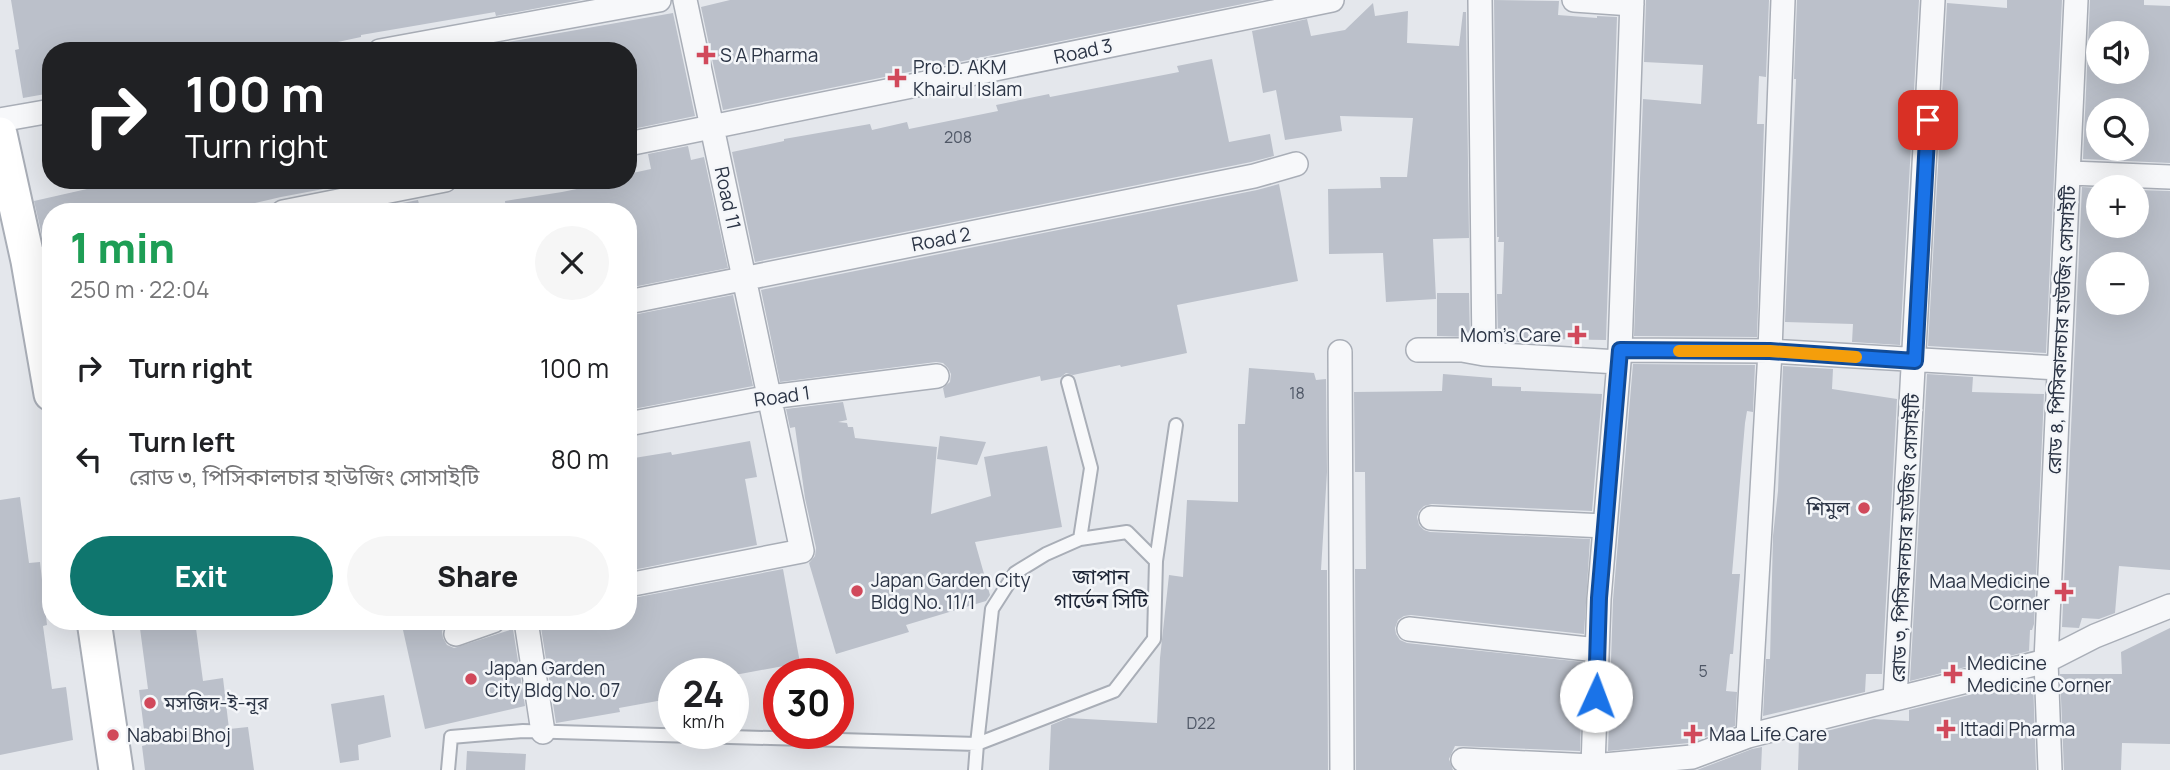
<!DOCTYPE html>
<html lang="en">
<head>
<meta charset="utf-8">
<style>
  :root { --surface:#fff; --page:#f6f6f6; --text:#202124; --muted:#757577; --accent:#0f766e }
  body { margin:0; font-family:Manrope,"Noto Sans Bengali",sans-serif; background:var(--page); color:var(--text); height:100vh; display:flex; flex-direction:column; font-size:26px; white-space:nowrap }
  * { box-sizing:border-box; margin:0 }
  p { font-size:23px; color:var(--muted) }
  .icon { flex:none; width:38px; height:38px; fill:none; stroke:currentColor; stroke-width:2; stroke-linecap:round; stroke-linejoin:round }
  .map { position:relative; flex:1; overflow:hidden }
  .drawer { position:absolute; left:42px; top:203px; width:595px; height:427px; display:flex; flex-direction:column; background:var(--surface); border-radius:28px; box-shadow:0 7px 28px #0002 }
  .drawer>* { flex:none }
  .hud { position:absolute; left:42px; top:42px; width:595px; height:147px; border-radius:28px; box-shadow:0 7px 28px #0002; background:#202124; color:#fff; overflow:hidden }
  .controls { position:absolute; left:2086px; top:21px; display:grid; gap:14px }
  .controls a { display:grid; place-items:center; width:63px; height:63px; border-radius:50%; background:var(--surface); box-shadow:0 7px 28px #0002; font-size:35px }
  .speed { position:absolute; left:658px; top:658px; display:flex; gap:14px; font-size:35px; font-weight:700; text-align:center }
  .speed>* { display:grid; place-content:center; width:91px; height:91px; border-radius:50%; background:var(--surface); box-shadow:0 7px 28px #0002; line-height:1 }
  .speed small { font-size:18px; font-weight:400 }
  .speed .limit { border:10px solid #d22; background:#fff; color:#111 }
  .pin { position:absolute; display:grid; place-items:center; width:60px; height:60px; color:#fff; margin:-30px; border-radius:14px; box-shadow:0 4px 10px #0006 }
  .me { position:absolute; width:77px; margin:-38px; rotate:2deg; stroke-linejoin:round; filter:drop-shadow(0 0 5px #0008) }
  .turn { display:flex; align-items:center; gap:24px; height:147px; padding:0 28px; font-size:32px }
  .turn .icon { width:91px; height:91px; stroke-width:2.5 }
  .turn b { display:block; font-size:49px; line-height:60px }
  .round { display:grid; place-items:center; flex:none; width:74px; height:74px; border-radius:37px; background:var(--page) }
  .headline { display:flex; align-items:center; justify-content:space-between; height:119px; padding:0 28px }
  h1 { font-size:42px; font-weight:800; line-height:52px; color:#1e9e55 }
  .cta { display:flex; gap:14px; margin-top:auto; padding:14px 28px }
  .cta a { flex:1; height:80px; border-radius:42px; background:var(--accent); color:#fff; font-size:28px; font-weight:800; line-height:80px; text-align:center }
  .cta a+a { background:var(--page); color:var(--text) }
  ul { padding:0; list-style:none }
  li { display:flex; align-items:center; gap:21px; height:91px; padding:0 28px }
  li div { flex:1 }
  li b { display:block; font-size:26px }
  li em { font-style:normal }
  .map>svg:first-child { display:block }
  .building { fill:#bbc0ca; fill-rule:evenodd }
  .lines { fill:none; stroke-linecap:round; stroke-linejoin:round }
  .lane-casing { stroke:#a9aeb7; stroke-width:16 }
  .street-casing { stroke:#a9aeb7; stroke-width:26 }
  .secondary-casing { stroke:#a9aeb7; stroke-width:37 }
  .lane { stroke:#f7f8fa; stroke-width:12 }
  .street { stroke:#f7f8fa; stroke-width:23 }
  .secondary { stroke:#fff; stroke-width:33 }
  .route-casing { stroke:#114b97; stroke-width:18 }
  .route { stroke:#1a73e8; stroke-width:12 }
  .slow { stroke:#f59e0b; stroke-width:12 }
  .poi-dot { fill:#d1495b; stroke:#f4f6f9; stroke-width:2.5 }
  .labels { text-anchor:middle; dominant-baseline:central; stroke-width:5; stroke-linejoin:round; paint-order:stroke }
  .number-label { font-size:16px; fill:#4f5766 }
  .street-label { font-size:19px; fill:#2b3445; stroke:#f4f6f9 }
  .poi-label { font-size:19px; fill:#2b3445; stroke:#f4f6f9; text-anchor:start }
  .neighbourhood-label { font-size:21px; fill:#1d2536; stroke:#f4f6f9 }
</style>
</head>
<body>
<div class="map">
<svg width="2170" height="770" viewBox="0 0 2170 770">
  <rect width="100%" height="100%" fill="#e4e7ec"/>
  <path class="building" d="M11 0H581L496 16 495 12 361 35V37L296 51H51V93L23 98 15 50 19 49Z
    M730 0H1262L723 110 701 7Z
    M1494 0 1559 1 1558 15 1597 18V16L1617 17 1606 340 1545 339V344L1505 341V339H1498L1497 294H1502L1504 242H1498L1499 237H1497Z
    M1646 0H1769L1766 77 1759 76 1757 124H1764L1757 337 1634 336 1643 99 1701 104 1703 65 1644 62Z
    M1797 0H1919L1900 345 1852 342 1853 324 1785 322 1796 79H1794Z
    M2007 0H2062L2046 353 1928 346 1947 3 2007 8Z
    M2090 0H2144V5L2170 6V163L2083 159ZM2098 33H2137V72H2098ZM2098 110H2137V149H2098Z
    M1373 3 1375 16 1408 11 1407 43 1459 46 1463 12H1466L1469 238 1433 239 1436 299 1386 302 1383 253 1329 254 1328 189 1381 188 1380 177H1407L1413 118 1340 116 1342 131 1285 140 1276 90 1263 93 1252 31 1307 19 1311 36 1345 30Z
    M673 13 695 116 628 130V51H503L502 43Z
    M1212 59 1229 142 1270 134 1274 156 1251 162 755 262 732 152 784 141V139L870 124 872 130 907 122 909 129 998 111 996 105 1049 94 1050 97 1179 72 1177 66Z
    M688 146 691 160 704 157 728 268 628 288V212H506L505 201 562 192 606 183V180H628V174L651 169 648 154Z
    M108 180H371L281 197 215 212H51V243L44 244 34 201 109 184Z
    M1279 184 1298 281 1177 305 1187 353 1121 367 1120 365 1073 375 1066 373 1061 377 1041 381 1040 376 945 398 943 388 950 382 951 374 948 368 943 363 936 362 780 382 761 290 1257 190Z
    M2082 187 2098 188V229L2137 232V190L2170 191V570L2119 566 2115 613 2099 619 2082 618 2079 628 2062 627ZM2098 264H2137V303H2098Z
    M418 200 421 212H357Z
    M1437 293H1469L1470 337 1437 336Z
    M733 295 753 386 628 410V316Z
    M1633 364 1755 365 1753 412 1747 411 1745 423 1732 574H1740L1733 654H1730L1726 691 1737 692 1735 726 1689 743 1608 751 1613 600Z
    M1783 366 1833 369 1832 389 1897 399 1882 674H1866L1865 692 1763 716 1766 659H1770L1773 536 1778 491Z
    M1249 368 1314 373 1316 380 1326 379 1327 472 1321 570H1327L1328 770H1049L1051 725 1068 718 1157 723 1160 658 1169 575 1183 577 1187 500 1238 502V424H1245Z
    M1443 374 1492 378V386L1521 387V391L1602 394 1592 511 1432 504 1424 506 1419 511 1417 517 1419 525 1424 530 1430 532 1590 539 1584 634 1411 615 1404 616 1398 620 1395 628 1396 634 1400 640 1407 643 1583 662 1580 751 1455 746 1449 759 1453 770H1356L1355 569H1366L1365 472H1355L1354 392 1442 391Z
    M1927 374 1973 377 1972 392 2044 394 2034 624 2032 630H2030L2029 651 1910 681Z
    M843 402 847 420 838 422 847 423 848 427H853L855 438 937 447 931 514 991 496 984 457 1047 446 1062 527 975 542 990 595 986 601 906 625 909 632 836 654 809 563 815 556 816 548 805 498 795 427 790 428 786 409Z
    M940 436 986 442 977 465 937 459Z
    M750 441 757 477 745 479 757 545 628 571V459L671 452 672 455Z
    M20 497 29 563 40 562 47 625 43 626 52 689 66 687 73 740 0 755V500Z
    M783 569 800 663 740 674H674V698L619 708 620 712 556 723 540 621H628V599Z
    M139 621H195L203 681 223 678 229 729 248 727 254 770H145L142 746 146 745 139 690 148 689Z
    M401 621H451L442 631 443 638 447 645 454 648 513 629 525 706 425 729Z
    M2170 628V744L2122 743 2121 770H2064L2060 674H2122L2121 652Z
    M2033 679 2036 770H1798L1799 738 1874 719 1909 721V710Z
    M384 695 391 737 358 745 359 760 340 763 331 704Z
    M1762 747 1761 770H1697L1752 749Z
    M467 751 526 754 525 770H466Z"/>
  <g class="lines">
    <g class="lane-casing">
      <path id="lane" d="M1068 382 1091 468 1080 539 1046 554 1015 573 992 609 977 744 1114 691 1154 639 1156 561 1176 425
        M1080 539 1127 532 1156 561
        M448 770 451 737 523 731 977 744 975 770"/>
    </g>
    <g class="street-casing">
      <path id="street" d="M1480 0 1484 354
        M1574 0 1632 4
        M380 51 659 0
        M0 120 51 111
        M628 144 1332 0
        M2070 173 2170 177
        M283 212 445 180
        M28 261 51 257
        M628 302 1254 176 1296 164
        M1418 350H1462L1484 354 1618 362
        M1620 350 1770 351 2058 368
        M1340 352 1342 770
        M628 424 770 397 937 376
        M1431 518 1605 526
        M628 585 802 551 685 0
        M526 621 543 732
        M1409 629 1597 650
        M456 634 493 621
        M1895 699 1933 0
        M1748 736 1770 351 1783 0
        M1463 760 1593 766 1599 599 1620 350 1632 0
        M1594 770 1593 766 1692 757 1748 736 2046 661 2095 636 2170 606
        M2050 770 2046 661 2076 0"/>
    </g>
    <g class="secondary-casing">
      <path id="secondary" d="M0 134 28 261 51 394
        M94 621 116 770"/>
    </g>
    <use href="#lane" class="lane"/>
    <use href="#street" class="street"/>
    <use href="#secondary" class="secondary"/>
  </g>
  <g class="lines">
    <g class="route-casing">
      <path id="route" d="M1596 696 1599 598 1620 350 1770 351 1915 361 1928 120"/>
    </g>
    <use href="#route" class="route"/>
    <path class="slow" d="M1679 351H1770L1856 357"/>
  </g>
  <g class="poi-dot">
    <path d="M702.5 44.5h7v7h7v7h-7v7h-7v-7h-7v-7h7z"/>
    <path d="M893.5 67.5h7v7h7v7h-7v7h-7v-7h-7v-7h7z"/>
    <path d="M1573.5 324.5h7v7h7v7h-7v7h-7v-7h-7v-7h7z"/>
    <circle cx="1864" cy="508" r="7"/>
    <circle cx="857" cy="591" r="7"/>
    <path d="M2060.5 581.5h7v7h7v7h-7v7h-7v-7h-7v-7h7z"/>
    <path d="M1949.5 663.5h7v7h7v7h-7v7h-7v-7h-7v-7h7z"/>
    <circle cx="471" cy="679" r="7"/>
    <circle cx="150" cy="703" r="7"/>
    <path d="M1942.5 718.5h7v7h7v7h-7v7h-7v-7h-7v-7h7z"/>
    <path d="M1689.5 723.5h7v7h7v7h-7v7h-7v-7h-7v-7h7z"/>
    <circle cx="113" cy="735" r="7"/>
  </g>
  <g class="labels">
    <g class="number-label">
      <text x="958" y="137">208</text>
      <text x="1297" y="393">18</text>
      <text x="1703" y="671">5</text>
      <text x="1201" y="723">D22</text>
    </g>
    <g class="street-label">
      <text transform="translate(1083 51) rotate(-12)">Road 3</text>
      <text transform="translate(728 198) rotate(78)">Road 11</text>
      <text transform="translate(941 239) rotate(-11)">Road 2</text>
      <text transform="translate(2061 330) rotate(-87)">রোড ৪, পিসিকালচার হাউজিং সোসাইটি</text>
      <text transform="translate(782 396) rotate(-8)">Road 1</text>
      <text transform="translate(1905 538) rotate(-87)">রোড ৩, পিসিকালচার হাউজিং সোসাইটি</text>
    </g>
    <g class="poi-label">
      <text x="720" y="55">S A Pharma</text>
      <text x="913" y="67">Pro.D. AKM<tspan x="913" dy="22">Khairul Islam</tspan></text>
      <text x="1561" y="335" text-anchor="end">Mom's Care</text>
      <text x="1850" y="508" text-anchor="end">শিমুল</text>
      <text x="871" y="580">Japan Garden City<tspan x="871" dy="22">Bldg No. 11/1</tspan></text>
      <text x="2050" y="581" text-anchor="end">Maa Medicine<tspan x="2050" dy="22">Corner</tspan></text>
      <text x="1967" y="663">Medicine<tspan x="1967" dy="22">Medicine Corner</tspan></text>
      <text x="485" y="668">Japan Garden<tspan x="485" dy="22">City Bldg No. 07</tspan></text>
      <text x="164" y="703">মসজিদ-ই-নূর</text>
      <text x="1960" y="729">Ittadi Pharma</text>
      <text x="1709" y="734">Maa Life Care</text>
      <text x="127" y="735">Nababi Bhoj</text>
    </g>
    <g class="neighbourhood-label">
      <text x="1101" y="576">জাপান<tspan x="1101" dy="24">গার্ডেন সিটি</tspan></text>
    </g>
  </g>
</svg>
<div class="controls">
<a><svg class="icon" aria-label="sound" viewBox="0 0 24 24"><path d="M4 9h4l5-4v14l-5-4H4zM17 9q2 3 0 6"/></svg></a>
<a><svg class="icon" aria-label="search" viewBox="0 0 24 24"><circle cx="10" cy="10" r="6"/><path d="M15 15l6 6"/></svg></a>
<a>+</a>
<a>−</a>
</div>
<div class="speed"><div>24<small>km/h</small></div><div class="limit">30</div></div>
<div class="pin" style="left:1928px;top:120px;background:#d93025"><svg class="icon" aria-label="arrive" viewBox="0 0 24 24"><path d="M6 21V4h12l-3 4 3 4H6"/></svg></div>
<svg class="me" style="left:1596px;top:696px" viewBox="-20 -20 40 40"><circle r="19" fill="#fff"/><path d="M0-13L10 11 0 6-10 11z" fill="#1a73e8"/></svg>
<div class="hud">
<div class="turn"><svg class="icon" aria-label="right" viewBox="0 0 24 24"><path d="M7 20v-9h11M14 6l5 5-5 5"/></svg><div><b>100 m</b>Turn right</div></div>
</div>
<section class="drawer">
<div class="headline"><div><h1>1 min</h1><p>250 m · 22:04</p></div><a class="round"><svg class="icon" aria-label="close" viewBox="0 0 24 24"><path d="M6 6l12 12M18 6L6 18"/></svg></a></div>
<ul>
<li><svg class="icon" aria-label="right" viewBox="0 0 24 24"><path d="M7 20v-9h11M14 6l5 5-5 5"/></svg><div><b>Turn right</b></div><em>100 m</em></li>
<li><svg class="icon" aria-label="left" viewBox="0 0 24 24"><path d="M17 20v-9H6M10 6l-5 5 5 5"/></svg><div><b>Turn left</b><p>রোড ৩, পিসিকালচার হাউজিং সোসাইটি</p></div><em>80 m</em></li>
</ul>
<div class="cta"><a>Exit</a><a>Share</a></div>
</section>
</div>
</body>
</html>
